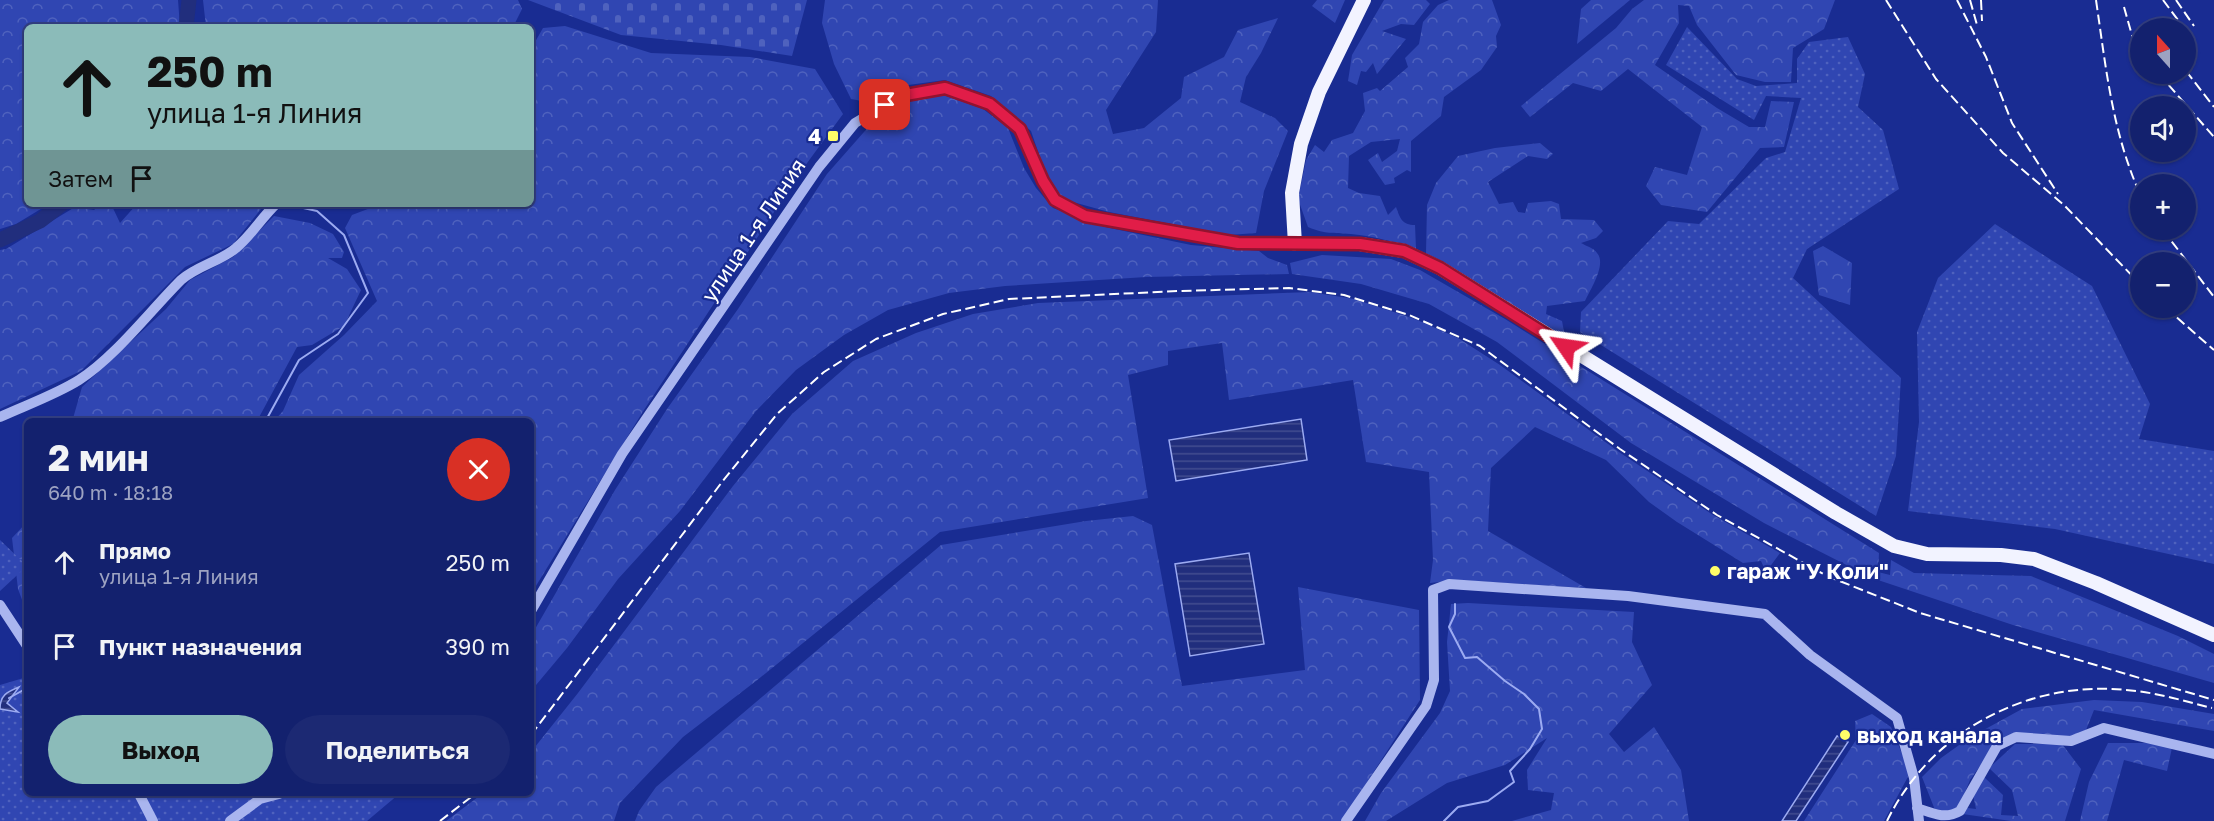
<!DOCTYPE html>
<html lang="ru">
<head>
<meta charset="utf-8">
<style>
  :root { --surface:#13216e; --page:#1c2973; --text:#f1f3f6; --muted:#9da3c2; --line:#323e81; --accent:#8bbbb9 }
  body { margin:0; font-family:"Golos Text",sans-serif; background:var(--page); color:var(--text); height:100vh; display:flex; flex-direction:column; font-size:22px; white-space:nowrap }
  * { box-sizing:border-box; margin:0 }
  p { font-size:20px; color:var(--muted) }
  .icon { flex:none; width:33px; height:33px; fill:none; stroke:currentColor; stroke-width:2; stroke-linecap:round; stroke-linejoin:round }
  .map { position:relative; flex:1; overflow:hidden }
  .side { position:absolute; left:24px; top:418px; width:510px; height:378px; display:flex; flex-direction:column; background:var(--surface); border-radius:9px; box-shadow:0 2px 4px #0004,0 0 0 2px var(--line) }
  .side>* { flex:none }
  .guide { position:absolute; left:24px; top:24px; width:510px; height:183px; border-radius:9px; box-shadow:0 2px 4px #0004,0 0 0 2px var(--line); background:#8bbbb9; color:#111; overflow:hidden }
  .needle { width:39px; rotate:339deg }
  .tools { position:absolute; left:2130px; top:18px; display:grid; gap:12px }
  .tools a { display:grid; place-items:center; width:66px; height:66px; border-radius:50%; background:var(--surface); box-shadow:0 2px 4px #0004,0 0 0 2px var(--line); font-size:30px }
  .pin { position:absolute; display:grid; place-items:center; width:51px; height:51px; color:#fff; margin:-26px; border-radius:12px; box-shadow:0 3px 9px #0006 }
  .me { position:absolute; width:66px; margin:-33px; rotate:302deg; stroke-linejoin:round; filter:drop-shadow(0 0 4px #0008) }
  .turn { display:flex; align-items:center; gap:21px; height:126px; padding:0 24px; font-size:27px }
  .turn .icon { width:78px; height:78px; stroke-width:2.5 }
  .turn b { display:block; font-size:42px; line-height:51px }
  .then { display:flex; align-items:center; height:57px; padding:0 24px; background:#0003; gap:12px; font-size:22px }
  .round { display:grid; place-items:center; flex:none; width:63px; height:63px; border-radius:32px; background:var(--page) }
  .head { display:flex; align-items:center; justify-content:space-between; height:102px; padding:0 24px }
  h1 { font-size:36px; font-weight:700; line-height:45px }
  .action { display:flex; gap:12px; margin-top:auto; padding:12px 24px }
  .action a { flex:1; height:69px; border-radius:36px; background:var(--accent); color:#111; font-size:24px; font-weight:700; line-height:69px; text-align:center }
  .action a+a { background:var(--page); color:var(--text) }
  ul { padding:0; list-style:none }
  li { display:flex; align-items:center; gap:18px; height:84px; padding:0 24px }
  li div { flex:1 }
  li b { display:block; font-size:22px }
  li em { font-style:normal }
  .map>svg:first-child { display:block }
  .forest { fill:url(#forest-crowns) }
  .cemetery { fill:url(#cemetery-stones) }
  .park { fill:url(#park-dots) }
  .water { fill:url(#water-rules); stroke:#9cabf2; stroke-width:1.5 }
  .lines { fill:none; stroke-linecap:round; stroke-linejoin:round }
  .stream { stroke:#9cabf2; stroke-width:2 }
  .river { stroke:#212e7d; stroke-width:15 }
  .minor { stroke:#a9b5ef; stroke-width:10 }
  .major { stroke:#f2f3ff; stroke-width:14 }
  .rail { stroke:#fff; stroke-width:2; stroke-dasharray:10 4.5; stroke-linecap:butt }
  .route-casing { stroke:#92132f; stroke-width:15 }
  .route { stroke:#e11d48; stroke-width:10 }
  .poi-dot { fill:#fffe68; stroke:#192c92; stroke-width:2 }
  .labels { text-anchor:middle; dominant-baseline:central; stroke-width:4.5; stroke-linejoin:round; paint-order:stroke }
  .poi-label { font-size:21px; font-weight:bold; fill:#fff; stroke:#192c92; text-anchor:start }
  .street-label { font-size:21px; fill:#fff; stroke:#192c92 }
</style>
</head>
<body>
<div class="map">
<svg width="2214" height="821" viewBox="0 0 2214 821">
  <defs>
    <pattern id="forest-crowns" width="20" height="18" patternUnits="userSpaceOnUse" patternTransform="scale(1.5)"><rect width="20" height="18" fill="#3046b2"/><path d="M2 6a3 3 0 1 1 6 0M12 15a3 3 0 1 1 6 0" fill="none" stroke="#4f62be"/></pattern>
    <pattern id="cemetery-stones" width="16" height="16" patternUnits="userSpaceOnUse" patternTransform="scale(1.5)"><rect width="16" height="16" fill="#3046b2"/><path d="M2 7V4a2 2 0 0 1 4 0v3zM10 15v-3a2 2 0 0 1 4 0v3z" fill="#4f62be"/></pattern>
    <pattern id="park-dots" width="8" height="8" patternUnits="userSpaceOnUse" patternTransform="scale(1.5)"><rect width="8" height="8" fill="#3046b2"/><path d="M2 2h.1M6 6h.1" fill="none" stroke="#4f62be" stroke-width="1.8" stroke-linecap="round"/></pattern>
    <pattern id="water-rules" width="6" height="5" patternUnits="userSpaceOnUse" patternTransform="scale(1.5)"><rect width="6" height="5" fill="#212e7d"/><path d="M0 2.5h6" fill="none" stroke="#424d90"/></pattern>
  </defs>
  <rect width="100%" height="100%" fill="#192c92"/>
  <path class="forest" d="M0 0H178L180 27H27V204H49L16 224 0 229Z
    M203 0H518L522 9 513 27H206Z
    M825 0H1158L1156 32 1106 110 1113 134 1144 128 1181 98 1184 77 1224 57 1238 30 1278 18 1261 53 1246 77 1240 102 1275 118 1288 131 1264 191 1256 233 1229 235 1109 212 1062 199 1044 169 1031 131 991 96 945 80 886 88 868 102 851 99 834 64 822 23Z
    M1317 0H1345L1335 23 1312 6Z
    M1384 0H1426L1430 4 1414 25 1401 24 1382 31 1406 39 1377 74 1373 63 1366 72 1361 71 1357 85 1348 81 1352 55Z
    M1449 0H1492L1501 25 1496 36 1497 47 1481 70 1444 97 1441 116 1411 141V172L1407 170 1394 178 1395 183 1385 185 1368 160 1378 153 1382 162 1397 151 1400 139 1371 142 1349 156 1348 188 1359 193 1380 196 1388 215 1396 207C1400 218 1402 225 1415 225L1416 249C1395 242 1374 236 1351 234 1331 232 1328 235 1308 227L1298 199 1306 160 1315 145 1324 152 1332 140 1353 133 1365 111 1363 93 1377 88 1380 91 1408 67 1405 58 1419 44 1423 22 1438 5Z
    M1591 0H1630L1577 44 1581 9Z
    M1644 0H1835L1824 29 1793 48 1791 82H1765L1736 75 1697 25 1689 6 1678 5 1679 23 1655 65 1717 108 1749 127H1765L1771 101 1794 102 1784 147 1760 148 1707 212 1661 205 1646 186 1655 167 1687 175 1702 127 1628 69 1601 91 1573 83 1530 117 1521 106 1616 28 1632 9Z
    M565 26 651 53 750 57 815 69 843 114 799 174 642 413 531 594V422H273L283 411 299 375 344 335 377 301 345 228 352 215 381 204H531V49L543 28Z
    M920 96H946L983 109 1008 128 1024 168 1036 188 1053 208 1105 227 1191 245 1259 251 1268 258 1287 265 1289 274 1146 277 1005 286 949 293 888 310 844 335 796 370 756 411 680 511 618 579 567 648 531 691V636L615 490 667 409 738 309 827 174 871 124Z
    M1540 143 1553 154 1547 159 1528 156 1488 182 1499 204 1513 202 1518 212 1525 213 1528 203 1551 201 1559 204 1561 219 1594 220 1603 231 1596 238 1581 243C1586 246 1594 248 1597 253 1607 264 1590 290 1585 301L1547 306 1546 314 1562 321 1565 337 1426 254 1427 205 1436 183 1458 156 1495 148Z
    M101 204H111L120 223 137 204H265L233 244 185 267 81 371 0 409V250L6 249 75 207 94 210Z
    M274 216 310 223 333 234 344 252 342 258H328L347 269 361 290 344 326 312 345 297 347 257 421 72 422 82 387 166 309 190 280 233 257Z
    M1823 246 1852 263 1850 305 1819 295 1813 251Z
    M1322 255 1391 259 1420 270 1505 319 1879 553 1878 572 1890 575 1891 560 1914 573 2031 576 2178 636 2214 654V683L2013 625 1872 578 1764 523 1631 443 1497 342 1429 304 1361 284 1292 274 1290 263Z
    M1310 292 1354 299 1415 319 1458 338 1500 365 1619 452 1713 515 1780 553 1766 572 1761 561 1743 563 1677 522 1649 502 1606 460 1535 427 1491 468 1488 531 1586 588 1458 580 1430 583 1433 560 1429 472 1366 462 1353 380 1229 400 1222 343 1168 351V365L1128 375 1148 498 940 532 756 681 683 737 620 803 614 821H446L482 794H531V752L578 693 733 486 792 414 853 361 916 333 973 314 1038 303Z
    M1133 516 1152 525 1182 686 1305 670 1298 587 1419 610 1420 700 1342 821H635L639 811 656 787 941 545 1086 521Z
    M27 522V613L18 589 12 538Z
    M1468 603 1634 612 1632 642 1652 685 1609 734 1624 752 1654 727 1681 770 1689 821H1512L1551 810 1554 793 1528 790 1527 770 1547 738 1505 765 1447 783 1386 821H1365L1381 793 1440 713 1450 691 1447 642 1451 604Z
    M2094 700 2142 702 2214 714V731L2094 710 2086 730 2075 736H2056L1995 745 1970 780 1959 807 1976 809 1973 795 1984 777 2003 795 2001 815 2018 816 2012 790 1989 768 2015 744H2062L2081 769 2065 821H2011L1935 810 1922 777 1941 758 1969 738 2022 709Z
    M1872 714 1891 727 1910 773 1884 821H1804L1856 740 1855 721Z
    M2108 743H2173L2167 771 2124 760 2107 821H2080L2089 782Z"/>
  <path class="cemetery" d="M528 0H807L792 56 721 45 621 35Z"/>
  <path class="park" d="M1687 27 1737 79 1756 86 1797 83V59L1809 42 1848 37 1865 74 1858 107 1883 130 1899 189 1807 249 1793 278 1901 378 1896 456 1876 516 1580 332 1581 312 1668 221 1699 224 1766 158 1785 152 1801 98 1766 96 1754 120 1666 65Z
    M1995 224 2092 286 2150 404 2139 439 2214 451V564L2055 529 1908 511 1919 422 1917 332 1938 278Z
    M0 540 27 566 0 591Z
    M27 677V794H399L367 821H0V685Z"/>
  <path class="water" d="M1301 419 1307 460 1176 481 1169 440Z
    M1249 553 1264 644 1190 656 1175 564Z
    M19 687 7 703 18 712 0 709C0 695 7 692 19 687Z
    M1837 736 1848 742 1796 821H1782Z"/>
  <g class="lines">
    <path class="stream" d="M265 422 299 360 338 334 368 293 344 235 317 211 285 204
      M9 698 27 688
      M1444 821 1458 807 1488 801 1514 782 1510 771 1530 749 1542 729 1539 709 1524 694 1505 681 1477 657 1465 658 1449 627 1455 614V604"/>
    <path class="river" d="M186 27 189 0
      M0 240 40 221 62 204"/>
    <path class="minor" d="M0 417C26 405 55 395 79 380 115 357 150 311 181 280 197 266 221 261 236 248 251 236 262 217 276 204
      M0 605 27 646
      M531 611 622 454 819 167 855 123 900 96 945 88 990 104 1020 129 1043 181 1055 200 1085 216 1238 243 1295 244
      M139 794 153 821
      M1917 808C1932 813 1945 820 1960 811L1997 746 2016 737 2071 741 2104 728 2214 754
      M230 821 260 799 279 794
      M1346 821 1426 706 1434 680 1433 590 1449 584 1628 596 1765 614 1810 655 1897 718 1914 778 1919 821"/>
    <path class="major" d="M1364 0 1319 92 1301 144 1292 193 1295 244H1360L1404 251 1440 268 1836 513 1894 546 1927 554 2001 555 2034 559 2096 583 2214 635"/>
    <path class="rail" d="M1886 0 1936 79 2003 153 2064 205 2140 284
      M1957 0 1986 57 2012 123 2058 194
      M1970 0 1977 25
      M1981 0 1982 21
      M2096 0C2106 68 2112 131 2140 194
      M2163 0 2184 28
      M2176 0 2194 26
      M2124 7 2135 46 2140 55
      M2186 71 2214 107
      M2159 74 2214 137
      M2163 230 2214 297
      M2166 308 2214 350
      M531 735 722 482 777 414 824 372 876 339 943 314 1009 299 1179 291 1289 288 1344 295 1409 315 1480 346 1620 449 1717 515 1827 576 1920 613 2214 700
      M440 821 475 794
      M1887 821C1931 731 2028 680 2126 690 2155 692 2184 701 2212 708"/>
  </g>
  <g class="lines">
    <g class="route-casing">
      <path id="route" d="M885 105 900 96 945 88 990 104 1020 129 1043 181 1055 200 1085 216 1238 243 1360 244 1404 251 1440 268 1566 347"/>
    </g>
    <use href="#route" class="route"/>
  </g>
  <g class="poi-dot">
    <rect x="827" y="130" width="12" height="12" rx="3"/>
    <circle cx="1715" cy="571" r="6"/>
    <circle cx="1845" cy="735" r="6"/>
  </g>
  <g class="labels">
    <g class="poi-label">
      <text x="821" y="136" text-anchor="end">4</text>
      <text x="1727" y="571">гараж "У Коли"</text>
      <text x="1857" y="735">выход канала</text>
    </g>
    <g class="street-label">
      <text transform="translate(753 230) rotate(-56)">улица 1-я Линия</text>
    </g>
  </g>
</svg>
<div class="tools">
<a><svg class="needle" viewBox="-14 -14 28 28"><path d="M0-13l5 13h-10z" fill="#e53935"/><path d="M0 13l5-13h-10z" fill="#9da3c2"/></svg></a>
<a><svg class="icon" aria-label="sound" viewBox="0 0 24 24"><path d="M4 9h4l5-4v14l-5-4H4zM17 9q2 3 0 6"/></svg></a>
<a>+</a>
<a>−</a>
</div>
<div class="pin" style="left:885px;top:105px;background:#d93025"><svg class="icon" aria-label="arrive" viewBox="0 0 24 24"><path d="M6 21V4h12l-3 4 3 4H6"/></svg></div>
<svg class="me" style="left:1566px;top:347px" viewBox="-20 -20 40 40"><path d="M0-17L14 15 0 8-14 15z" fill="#e11d48" stroke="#fff" stroke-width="4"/></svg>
<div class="guide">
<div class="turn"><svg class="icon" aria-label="ahead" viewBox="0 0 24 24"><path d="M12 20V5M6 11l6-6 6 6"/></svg><div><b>250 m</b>улица 1-я Линия</div></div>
<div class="then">Затем<svg class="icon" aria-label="arrive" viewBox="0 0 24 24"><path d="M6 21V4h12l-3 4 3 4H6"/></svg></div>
</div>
<section class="side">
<div class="head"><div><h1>2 мин</h1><p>640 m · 18:18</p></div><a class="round" style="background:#d93025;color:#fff"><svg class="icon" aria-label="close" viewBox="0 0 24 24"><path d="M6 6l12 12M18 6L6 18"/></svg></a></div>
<ul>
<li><svg class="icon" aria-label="ahead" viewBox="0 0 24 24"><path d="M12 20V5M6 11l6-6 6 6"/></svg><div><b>Прямо</b><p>улица 1-я Линия</p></div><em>250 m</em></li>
<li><svg class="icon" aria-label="arrive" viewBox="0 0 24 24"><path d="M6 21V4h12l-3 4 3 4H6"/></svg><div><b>Пункт назначения</b></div><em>390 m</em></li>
</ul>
<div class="action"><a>Выход</a><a>Поделиться</a></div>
</section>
</div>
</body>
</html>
